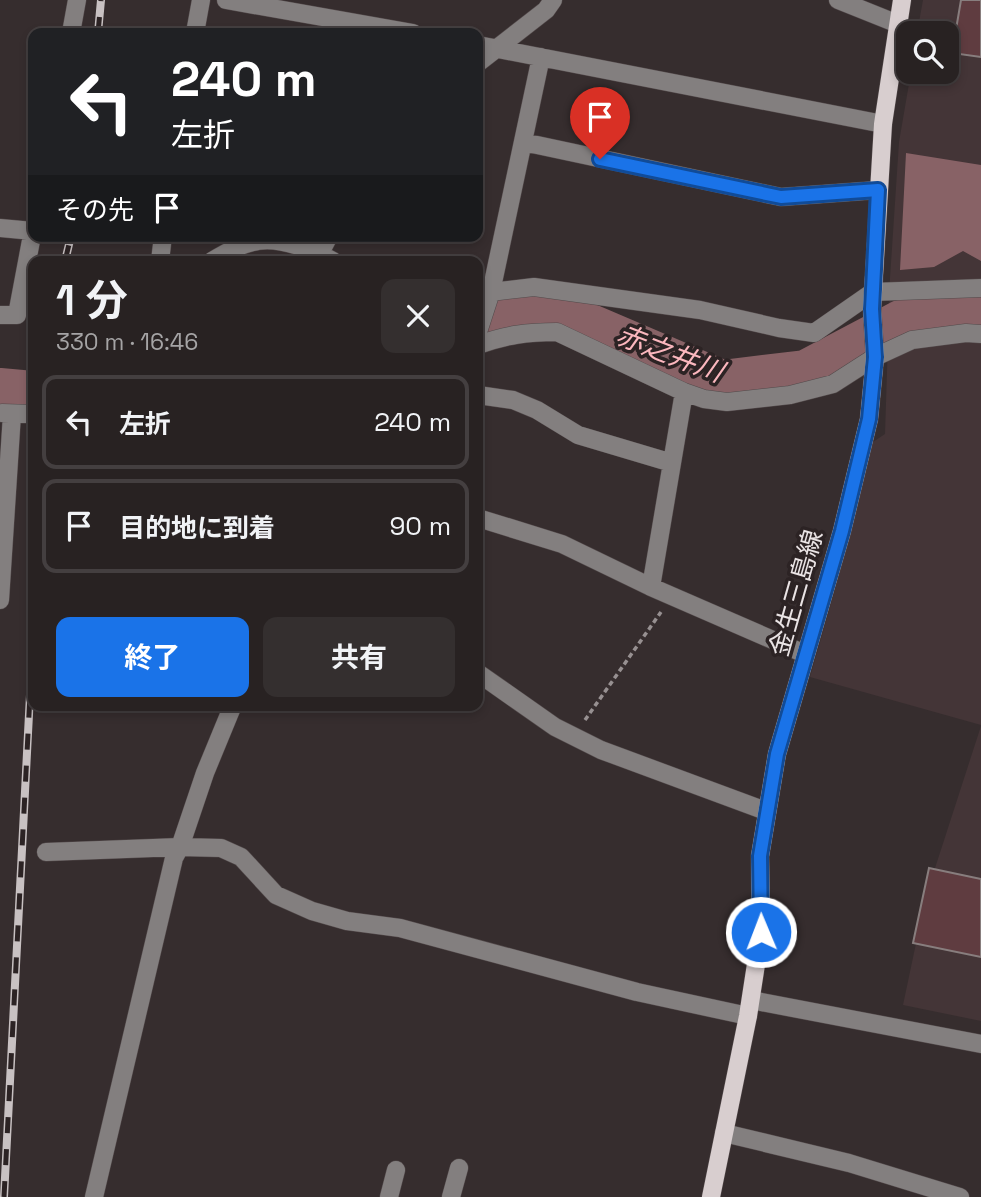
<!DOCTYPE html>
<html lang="ja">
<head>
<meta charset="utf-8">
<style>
  :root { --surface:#282222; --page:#342f2f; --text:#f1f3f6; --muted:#a5a4a5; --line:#443f40; --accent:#1a73e8 }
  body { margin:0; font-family:"Space Grotesk","Noto Sans JP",sans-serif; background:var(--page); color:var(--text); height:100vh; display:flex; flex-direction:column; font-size:26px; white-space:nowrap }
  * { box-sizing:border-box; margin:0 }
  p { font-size:23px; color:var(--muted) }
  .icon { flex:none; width:38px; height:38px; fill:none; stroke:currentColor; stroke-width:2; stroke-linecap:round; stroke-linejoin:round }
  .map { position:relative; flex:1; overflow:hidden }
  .drawer { position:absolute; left:28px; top:256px; width:455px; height:455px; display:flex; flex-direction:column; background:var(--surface); border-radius:14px; box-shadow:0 4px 10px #0003,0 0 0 2px var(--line) }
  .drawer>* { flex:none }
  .hud { position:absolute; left:28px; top:28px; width:455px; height:214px; border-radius:14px; box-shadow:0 4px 10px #0003,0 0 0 2px var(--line); background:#202124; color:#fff; overflow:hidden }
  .tools { position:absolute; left:896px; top:21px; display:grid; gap:14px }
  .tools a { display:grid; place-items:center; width:63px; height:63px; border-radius:14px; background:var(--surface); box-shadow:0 4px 10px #0003,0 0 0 2px var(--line); font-size:35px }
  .pin { position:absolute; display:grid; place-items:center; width:60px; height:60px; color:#fff; margin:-72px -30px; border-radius:50% 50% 50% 0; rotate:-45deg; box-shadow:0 0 7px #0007 }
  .pin .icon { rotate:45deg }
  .me { position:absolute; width:77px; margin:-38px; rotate:359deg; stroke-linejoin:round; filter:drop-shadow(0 0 5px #0008) }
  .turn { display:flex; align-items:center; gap:24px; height:147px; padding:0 28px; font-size:32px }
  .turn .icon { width:91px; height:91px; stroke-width:2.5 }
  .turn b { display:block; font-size:49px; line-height:60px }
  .then { display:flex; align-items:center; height:66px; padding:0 28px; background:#0003; gap:14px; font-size:26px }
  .round { display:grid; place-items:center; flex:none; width:74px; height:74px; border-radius:14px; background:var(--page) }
  .head { display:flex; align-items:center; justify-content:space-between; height:119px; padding:0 28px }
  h1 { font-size:42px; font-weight:700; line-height:52px }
  .primary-button { display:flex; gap:14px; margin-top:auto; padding:14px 28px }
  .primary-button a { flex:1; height:80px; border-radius:14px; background:var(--accent); color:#fff; font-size:28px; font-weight:700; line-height:80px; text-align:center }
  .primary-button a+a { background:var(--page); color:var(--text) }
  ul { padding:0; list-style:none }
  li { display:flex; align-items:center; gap:21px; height:94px; margin:0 14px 10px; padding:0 14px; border:4px solid var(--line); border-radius:14px }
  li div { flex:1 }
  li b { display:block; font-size:26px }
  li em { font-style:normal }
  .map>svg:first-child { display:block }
  .built { fill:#443537 }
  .water { fill:#886266 }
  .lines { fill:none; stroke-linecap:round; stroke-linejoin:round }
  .river { stroke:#886266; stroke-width:38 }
  .building { fill:#5f3c40; stroke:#887e7e; stroke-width:2 }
  .minor-casing { stroke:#534a4b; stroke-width:19 }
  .major-casing { stroke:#534a4b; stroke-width:19 }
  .path { stroke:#979091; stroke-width:3.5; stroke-dasharray:5 3.5; stroke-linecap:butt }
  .minor { stroke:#837f7f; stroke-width:18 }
  .major { stroke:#d8cecf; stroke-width:18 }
  .rail-casing { stroke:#c8c1c2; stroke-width:8 }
  .rail { stroke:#2c2324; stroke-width:5; stroke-dasharray:16; stroke-linecap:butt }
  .route-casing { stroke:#114b97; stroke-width:18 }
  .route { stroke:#1a73e8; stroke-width:12 }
  .labels { text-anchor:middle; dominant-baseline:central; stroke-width:7; stroke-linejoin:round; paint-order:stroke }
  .street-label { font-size:26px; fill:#eae4e5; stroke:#2c2324 }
  .water-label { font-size:28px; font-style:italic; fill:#fbb7be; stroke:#2c2324 }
</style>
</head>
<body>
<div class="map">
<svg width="981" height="1197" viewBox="0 0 981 1197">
  <rect width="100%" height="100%" fill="#362d2e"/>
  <path class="built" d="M923 0H981V725L810 677 835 590 873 442 885 434 890 278 899 142 911 72H947V33H917Z
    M981 726V1021L903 1005 926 896Z"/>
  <path class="water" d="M906 153 981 165V261L963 251 934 267 900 270Z"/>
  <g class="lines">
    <path class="river" d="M478 327 493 317 538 310 584 320 722 379 805 369 900 319 981 310
      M0 387 33 390"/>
  </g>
  <path class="building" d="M961 0H981V57L952 53Z
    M929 868 981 879V957L913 943Z"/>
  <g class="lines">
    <g class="minor-casing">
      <path id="minor" d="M226 0 413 33
        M838 0 898 24
        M71 33 77 0
        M195 33 201 0
        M478 45 883 124
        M478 63 546 10 553 0
        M523 142 781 197 878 190
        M0 228 33 231
        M320 253 329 236
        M160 261 163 236
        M212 261C225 253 243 243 258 241 280 237 314 250 333 261
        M478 291 491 292 534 287 700 310 779 328 814 333 873 292 981 288
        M0 315H17L33 230
        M478 332 491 292 541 57
        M478 345C506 335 527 332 557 332L684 392 704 399 727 402 790 395 833 384 875 357 912 340 966 333 981 334
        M478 395 513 400 537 410 578 435 672 463
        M2 413 33 414
        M478 518 562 544 651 587 805 654
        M651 587 684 392
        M0 600 12 414
        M478 673 555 727 601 750 766 811
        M46 852 180 847 221 848 241 857 276 895 312 911 347 921 400 928 637 992 748 1016
        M751 1000 981 1044
        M724 1133 849 1163 960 1197
        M94 1197 174 858 180 847 205 773 233 705
        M389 1197 396 1170
        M451 1197 459 1168"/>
    </g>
    <g class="major-casing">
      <path id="major" d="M711 1197 748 1016 761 932 760 856 777 754 842 531 869 419 875 357 872 309 883 124 902 0"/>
    </g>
    <path class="path" d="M585 720 661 612"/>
    <use href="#minor" class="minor"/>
    <use href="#major" class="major"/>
    <g class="rail-casing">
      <path id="rail" d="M98 33 101 0
        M65 261 71 236
        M4 1197 33 637"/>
    </g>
    <use href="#rail" class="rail"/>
  </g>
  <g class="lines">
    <g class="route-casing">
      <path id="route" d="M600 159 781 197 878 190 872 309 875 357 869 419 842 531 777 754 760 856 761 932"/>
    </g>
    <use href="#route" class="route"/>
  </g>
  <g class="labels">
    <g class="street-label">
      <text transform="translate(796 593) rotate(-74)">金生三島線</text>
    </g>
    <g class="water-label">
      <text transform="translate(670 353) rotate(21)">赤之井川</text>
    </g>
  </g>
</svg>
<div class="tools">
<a><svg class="icon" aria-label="search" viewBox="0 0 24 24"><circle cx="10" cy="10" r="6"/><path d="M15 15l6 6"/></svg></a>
</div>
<div class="pin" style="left:600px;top:159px;background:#d93025"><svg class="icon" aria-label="arrive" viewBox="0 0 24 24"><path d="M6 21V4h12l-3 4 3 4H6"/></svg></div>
<svg class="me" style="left:761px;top:932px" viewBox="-20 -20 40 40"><circle r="17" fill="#1a73e8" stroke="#fff" stroke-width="3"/><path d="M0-11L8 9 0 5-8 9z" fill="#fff"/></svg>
<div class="hud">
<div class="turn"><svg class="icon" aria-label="left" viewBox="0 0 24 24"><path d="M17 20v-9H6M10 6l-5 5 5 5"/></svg><div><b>240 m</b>左折</div></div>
<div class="then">その先<svg class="icon" aria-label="arrive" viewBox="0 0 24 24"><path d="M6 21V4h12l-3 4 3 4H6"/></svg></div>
</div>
<section class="drawer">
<div class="head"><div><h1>1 分</h1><p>330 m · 16:46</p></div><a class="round"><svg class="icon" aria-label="close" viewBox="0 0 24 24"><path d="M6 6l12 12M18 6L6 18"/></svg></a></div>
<ul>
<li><svg class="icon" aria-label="left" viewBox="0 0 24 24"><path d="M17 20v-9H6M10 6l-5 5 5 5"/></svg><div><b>左折</b></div><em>240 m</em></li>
<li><svg class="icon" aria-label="arrive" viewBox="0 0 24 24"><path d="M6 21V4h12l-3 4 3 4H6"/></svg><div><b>目的地に到着</b></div><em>90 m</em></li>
</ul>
<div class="primary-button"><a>終了</a><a>共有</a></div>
</section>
</div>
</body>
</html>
